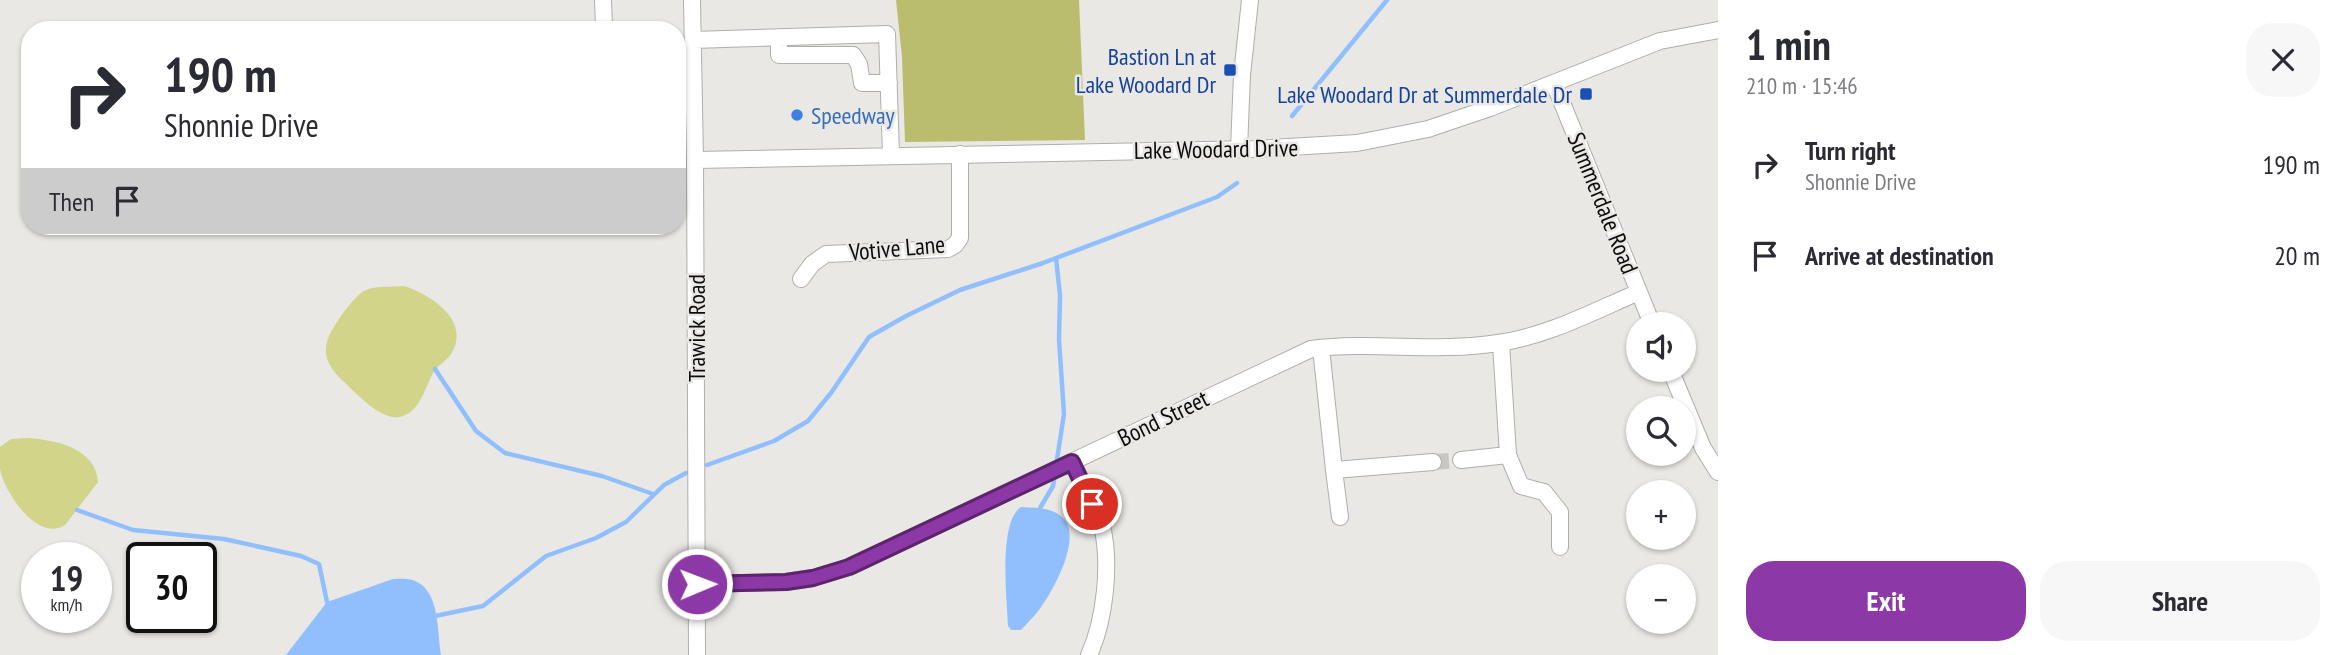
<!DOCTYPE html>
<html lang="en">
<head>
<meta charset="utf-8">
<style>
  :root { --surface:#fff; --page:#f7f7f7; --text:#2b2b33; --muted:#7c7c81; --accent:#8c38a6 }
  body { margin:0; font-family:"PT Sans Narrow",sans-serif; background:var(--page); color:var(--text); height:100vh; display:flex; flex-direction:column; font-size:26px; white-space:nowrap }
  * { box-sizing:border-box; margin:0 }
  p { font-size:23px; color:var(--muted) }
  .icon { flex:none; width:38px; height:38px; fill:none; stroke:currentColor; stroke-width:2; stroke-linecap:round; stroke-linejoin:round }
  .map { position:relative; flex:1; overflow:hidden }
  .side { display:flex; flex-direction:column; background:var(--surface); width:630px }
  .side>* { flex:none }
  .guide { position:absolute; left:21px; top:21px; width:665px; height:214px; border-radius:28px; box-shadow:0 2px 5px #0004; background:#fff; color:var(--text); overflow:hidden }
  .fabs { position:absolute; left:1626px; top:312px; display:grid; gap:14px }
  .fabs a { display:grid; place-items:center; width:70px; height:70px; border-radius:50%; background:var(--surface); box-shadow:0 2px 5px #0004; font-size:35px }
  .speed { position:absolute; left:21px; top:542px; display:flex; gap:14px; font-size:35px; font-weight:700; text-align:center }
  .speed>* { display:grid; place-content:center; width:91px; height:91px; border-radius:50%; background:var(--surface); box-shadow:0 2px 5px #0004; line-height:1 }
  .speed small { font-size:18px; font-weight:400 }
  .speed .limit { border:4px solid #111; border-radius:10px; background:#fff; color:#111 }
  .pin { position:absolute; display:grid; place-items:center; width:60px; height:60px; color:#fff; margin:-30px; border:4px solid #fff; border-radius:50%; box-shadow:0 2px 7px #0007 }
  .me { position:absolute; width:77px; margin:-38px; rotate:89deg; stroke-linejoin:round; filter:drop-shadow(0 0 5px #0008) }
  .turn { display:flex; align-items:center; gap:24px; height:147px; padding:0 28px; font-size:32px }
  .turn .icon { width:91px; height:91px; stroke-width:2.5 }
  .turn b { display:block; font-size:49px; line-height:60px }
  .then { display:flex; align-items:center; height:66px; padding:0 28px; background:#0003; gap:14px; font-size:26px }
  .round { display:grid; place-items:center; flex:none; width:74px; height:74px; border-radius:28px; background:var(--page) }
  .overview { display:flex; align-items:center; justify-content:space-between; height:119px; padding:0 28px }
  h1 { font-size:42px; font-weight:800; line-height:52px }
  .button { display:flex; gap:14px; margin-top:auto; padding:14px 28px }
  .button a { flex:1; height:80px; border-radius:28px; background:var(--accent); color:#fff; font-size:28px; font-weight:800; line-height:80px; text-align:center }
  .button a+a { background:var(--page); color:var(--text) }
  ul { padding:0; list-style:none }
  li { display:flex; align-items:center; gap:21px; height:91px; padding:0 28px }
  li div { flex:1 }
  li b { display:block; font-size:26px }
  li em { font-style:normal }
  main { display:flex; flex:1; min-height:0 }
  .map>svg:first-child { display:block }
  .green { fill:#d1d489 }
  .forest { fill:#babd6e }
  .water { fill:#91bffd }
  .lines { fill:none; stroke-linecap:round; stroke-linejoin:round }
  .stream { stroke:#91bffd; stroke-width:4.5 }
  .minor-tunnel { stroke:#c8c7c3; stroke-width:16; stroke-dasharray:16 8; stroke-linecap:butt }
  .minor-casing { stroke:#afaeab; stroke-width:18 }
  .minor { stroke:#fff; stroke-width:16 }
  .route-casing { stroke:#5b246c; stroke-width:18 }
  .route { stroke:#8c38a6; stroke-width:12 }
  .transit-dot { fill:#1a4fb4; stroke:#e9e8e4; stroke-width:2.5 }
  .shop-dot { fill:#3f7fe0; stroke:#e9e8e4; stroke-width:2.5 }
  .labels { text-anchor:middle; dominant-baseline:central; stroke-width:5; stroke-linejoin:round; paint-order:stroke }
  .transit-label { font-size:24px; fill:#164399; stroke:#e9e8e4; text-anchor:end }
  .shop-label { font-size:24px; fill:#366cbe; stroke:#e9e8e4; text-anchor:start }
  .street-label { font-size:24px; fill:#0c0c0b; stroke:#e9e8e4 }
</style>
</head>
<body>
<main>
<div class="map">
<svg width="1718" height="655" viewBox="0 0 1718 655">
  <rect width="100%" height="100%" fill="#e9e8e4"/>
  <path class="green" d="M404 286C430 294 472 321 451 354 447 361 437 365 433 373 425 388 419 414 399 417 380 420 355 392 342 380 316 355 325 338 344 312 351 303 360 290 372 288 382 286 394 287 404 286Z
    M28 438C56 440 96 448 98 482L65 525C38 543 4 492 0 469 0 462 0 453 0 447L11 439Z"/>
  <path class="forest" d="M896 0H1079L1085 140 905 142 902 57Z"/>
  <path class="water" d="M1021 507C1035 508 1051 507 1062 517 1084 536 1053 591 1039 610 1034 617 1027 623 1021 630H1011L1008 626C1007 599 998 522 1021 507Z
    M393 579C399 579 409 578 415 581 440 591 437 631 441 655H286L327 602Z"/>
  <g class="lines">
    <path class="stream" d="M1292 116 1387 0
      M435 369 476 431 505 453 602 476 653 494
      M707 465 774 441 808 421 831 393 869 337 906 316 960 290 1043 263 1217 197 1237 183
      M1056 466 1064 414 1059 340 1060 295 1056 258
      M1040 508 1053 486 1055 475
      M77 510 133 530 224 539 301 556 319 564 327 602 331 605
      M433 619 435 616 483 606 546 556 596 538 626 522 664 485 686 473"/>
    <path class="minor-tunnel" d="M1433 462 1461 460"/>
    <g class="minor-casing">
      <path id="minor" d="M603 0 604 28
        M692 0 695 160 697 655
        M779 37V55H853L859 64 862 83H889
        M693 40 887 34 891 155
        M1554 83 1652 324
        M1239 148 1242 75 1250 0
        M695 160 1255 149 1357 143 1428 129 1490 108 1660 41 1718 30
        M801 279 812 264 826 254 948 249 955 245 960 238V154
        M1321 348 1334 470 1433 462
        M1670 369 1703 448 1718 472
        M1508 455 1521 486 1544 492 1560 512V547
        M1461 460 1508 455 1501 343
        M1072 462C1081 482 1096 505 1102 526 1111 564 1105 620 1089 655
        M1334 470 1340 517
        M697 584 786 582 813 578 849 567 1311 349C1373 341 1436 353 1498 343 1548 336 1594 311 1639 292"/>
    </g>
    <use href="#minor" class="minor"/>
  </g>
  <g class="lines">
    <g class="route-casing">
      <path id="route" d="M697 584 786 582 813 578 849 567 1072 462 1092 504"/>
    </g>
    <use href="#route" class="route"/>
  </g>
  <g class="transit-dot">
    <rect x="1223" y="63" width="14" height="14" rx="3.5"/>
    <rect x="1579" y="87" width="14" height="14" rx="3.5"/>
  </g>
  <circle class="shop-dot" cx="797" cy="115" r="7"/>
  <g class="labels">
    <g class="transit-label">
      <text x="1216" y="56">Bastion Ln at<tspan x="1216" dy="28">Lake Woodard Dr</tspan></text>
      <text x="1572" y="94">Lake Woodard Dr at Summerdale Dr</text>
    </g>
    <g class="shop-label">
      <text x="811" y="115">Speedway</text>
    </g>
    <g class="street-label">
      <text transform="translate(1216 149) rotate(-1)">Lake Woodard Drive</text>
      <text transform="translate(1603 203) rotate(68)">Summerdale Road</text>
      <text transform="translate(897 248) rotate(-5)">Votive Lane</text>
      <text transform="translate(696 328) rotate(-90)">Trawick Road</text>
      <text transform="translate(1163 418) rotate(-26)">Bond Street</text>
    </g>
  </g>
</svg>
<div class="fabs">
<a><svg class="icon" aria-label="sound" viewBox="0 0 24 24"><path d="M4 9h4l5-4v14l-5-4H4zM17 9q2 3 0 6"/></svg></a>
<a><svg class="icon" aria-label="search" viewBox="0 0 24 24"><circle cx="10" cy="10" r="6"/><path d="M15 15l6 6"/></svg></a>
<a>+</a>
<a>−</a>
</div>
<div class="speed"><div>19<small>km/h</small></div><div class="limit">30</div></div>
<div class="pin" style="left:1092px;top:504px;background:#d93025"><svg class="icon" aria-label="arrive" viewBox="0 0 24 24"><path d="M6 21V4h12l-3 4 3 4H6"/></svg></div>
<svg class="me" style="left:697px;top:584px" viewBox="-20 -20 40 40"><circle r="17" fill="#8c38a6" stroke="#fff" stroke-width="3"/><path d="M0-11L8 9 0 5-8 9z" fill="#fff"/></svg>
<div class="guide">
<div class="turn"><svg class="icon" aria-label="right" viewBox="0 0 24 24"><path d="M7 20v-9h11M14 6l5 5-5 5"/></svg><div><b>190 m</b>Shonnie Drive</div></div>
<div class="then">Then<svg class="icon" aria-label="arrive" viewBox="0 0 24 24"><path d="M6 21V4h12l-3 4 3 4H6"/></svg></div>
</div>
</div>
<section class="side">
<div class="overview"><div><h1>1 min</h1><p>210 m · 15:46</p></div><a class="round"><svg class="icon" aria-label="close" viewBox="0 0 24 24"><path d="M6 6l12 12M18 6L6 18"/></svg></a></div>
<ul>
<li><svg class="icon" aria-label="right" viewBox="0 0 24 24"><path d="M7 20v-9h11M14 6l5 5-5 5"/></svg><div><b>Turn right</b><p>Shonnie Drive</p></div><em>190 m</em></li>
<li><svg class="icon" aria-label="arrive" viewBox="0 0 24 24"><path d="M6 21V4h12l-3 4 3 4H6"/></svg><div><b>Arrive at destination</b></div><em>20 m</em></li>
</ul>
<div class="button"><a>Exit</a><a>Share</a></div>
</section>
</main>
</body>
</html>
